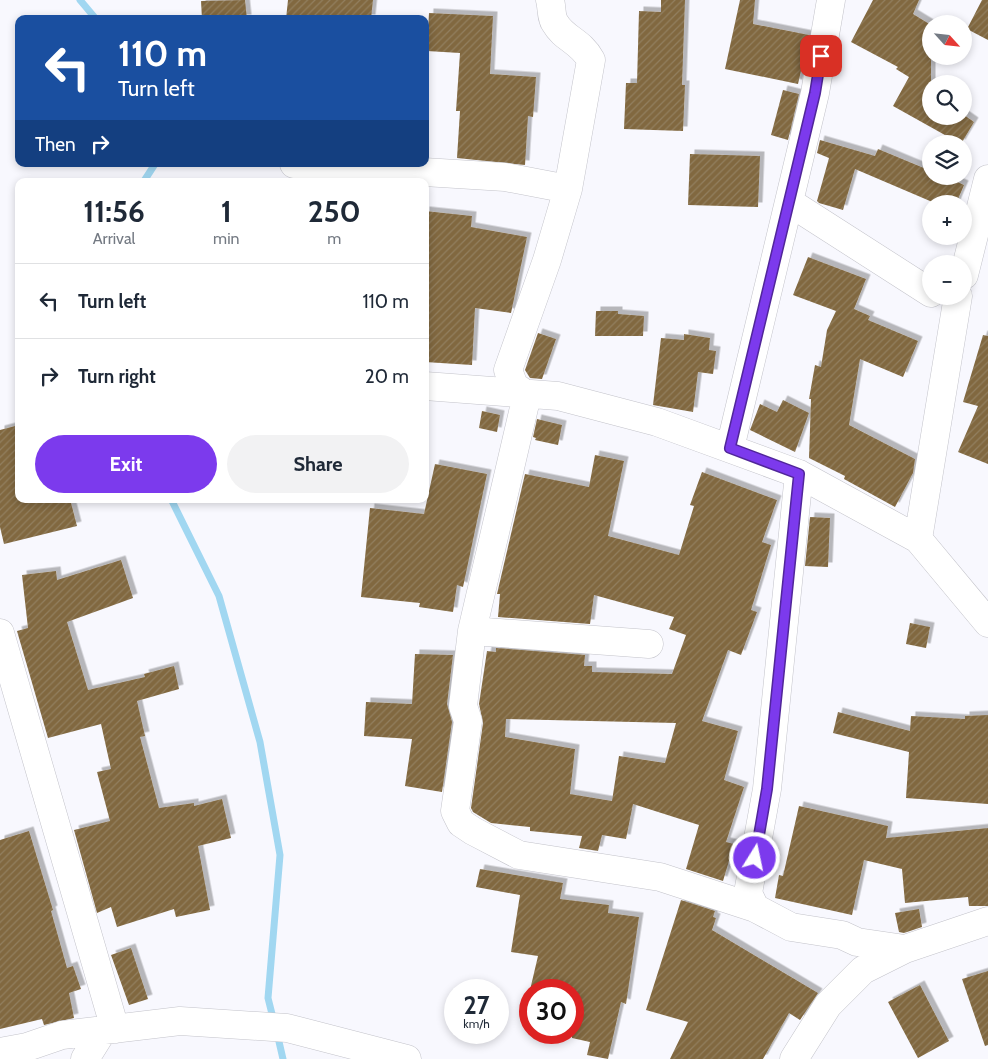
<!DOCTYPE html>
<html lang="en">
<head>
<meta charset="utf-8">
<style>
  :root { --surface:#fff; --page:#f2f2f3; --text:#1f2937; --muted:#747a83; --line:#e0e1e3; --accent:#7c3aed }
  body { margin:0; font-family:Cabin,sans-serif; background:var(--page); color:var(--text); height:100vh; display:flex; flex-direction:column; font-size:19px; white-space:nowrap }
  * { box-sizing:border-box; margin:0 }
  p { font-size:16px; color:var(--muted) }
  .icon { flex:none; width:28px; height:28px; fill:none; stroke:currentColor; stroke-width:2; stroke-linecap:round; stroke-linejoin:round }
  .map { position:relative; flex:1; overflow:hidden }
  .drawer { position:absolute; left:15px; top:178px; width:414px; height:325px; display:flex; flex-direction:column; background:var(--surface); border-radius:10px; box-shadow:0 2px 8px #0003 }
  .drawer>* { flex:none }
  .banner { position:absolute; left:15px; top:15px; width:414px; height:152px; border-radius:10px; box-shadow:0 2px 8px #0003; background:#1a4fa0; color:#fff; overflow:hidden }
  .needle { width:32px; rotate:117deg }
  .tools { position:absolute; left:922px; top:15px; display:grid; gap:10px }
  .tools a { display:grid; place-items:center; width:50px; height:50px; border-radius:50%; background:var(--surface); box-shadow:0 2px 8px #0003; font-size:25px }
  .speed { position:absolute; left:444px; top:979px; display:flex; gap:10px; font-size:25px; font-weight:700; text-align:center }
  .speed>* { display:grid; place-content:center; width:65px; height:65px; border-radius:50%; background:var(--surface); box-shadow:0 2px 8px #0003; line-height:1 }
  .speed small { font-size:12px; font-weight:400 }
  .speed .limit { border:8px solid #d22; background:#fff; color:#111 }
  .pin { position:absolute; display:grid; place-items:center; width:42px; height:42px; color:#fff; margin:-21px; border-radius:10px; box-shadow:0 2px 8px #0006 }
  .me { position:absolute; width:55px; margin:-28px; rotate:10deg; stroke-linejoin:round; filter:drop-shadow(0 0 4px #0008) }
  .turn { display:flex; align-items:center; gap:18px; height:105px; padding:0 20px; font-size:22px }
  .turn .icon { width:65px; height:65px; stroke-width:2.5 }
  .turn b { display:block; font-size:35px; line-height:42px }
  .then { display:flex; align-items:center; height:48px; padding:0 20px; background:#0003; gap:10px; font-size:19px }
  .eta { display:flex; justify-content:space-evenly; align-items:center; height:85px; text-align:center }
  .eta b { font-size:30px; font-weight:800; line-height:35px }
  .action { display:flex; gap:10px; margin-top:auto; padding:10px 20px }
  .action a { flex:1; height:58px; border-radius:30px; background:var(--accent); color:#fff; font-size:20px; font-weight:800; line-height:58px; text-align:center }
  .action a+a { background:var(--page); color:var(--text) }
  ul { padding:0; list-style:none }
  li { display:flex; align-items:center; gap:15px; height:75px; padding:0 20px; border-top:1px solid var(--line) }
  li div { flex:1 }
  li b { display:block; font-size:19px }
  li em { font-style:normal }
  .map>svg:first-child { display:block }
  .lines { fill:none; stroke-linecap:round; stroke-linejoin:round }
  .stream { stroke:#a1d7f1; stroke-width:7 }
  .building { fill:url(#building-hatch); fill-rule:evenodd; filter:url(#shadow) }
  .minor-casing { stroke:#c3c3ca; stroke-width:29 }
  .minor { stroke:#fff; stroke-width:28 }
  .route-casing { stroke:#51269a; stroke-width:12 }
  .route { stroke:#7c3aed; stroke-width:9 }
</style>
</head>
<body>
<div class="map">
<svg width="988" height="1059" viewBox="0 0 988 1059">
  <defs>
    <pattern id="building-hatch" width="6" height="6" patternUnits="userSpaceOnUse" patternTransform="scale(1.25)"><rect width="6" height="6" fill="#81683f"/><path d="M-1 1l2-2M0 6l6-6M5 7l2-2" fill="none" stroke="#927f60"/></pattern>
    <filter id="shadow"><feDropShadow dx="4.5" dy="-4.5" stdDeviation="0" flood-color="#0004"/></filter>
  </defs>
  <rect width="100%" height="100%" fill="#f8f8fe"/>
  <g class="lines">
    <path class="stream" d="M80 0 96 19
      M144 181 155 164
      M171 499 219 596 260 742 280 855 268 998 274 1022
      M277 1033 283 1059"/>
  </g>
  <path class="building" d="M245 0 247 19H202L201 1Z
    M288 0H373L371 19H286Z
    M661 0H685L682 85H685L683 131 624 129 626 83H637L639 11 661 12Z
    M740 0H755L753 24 809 35 798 84 725 69Z
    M873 0H919L913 14 931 25V116L964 115 974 122 961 144 893 106 909 77 896 69 898 67 851 42Z
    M982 0H988V40L967 29Z
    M429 13 493 16 490 74 536 77 533 117 528 116 525 165 457 158 460 111H456L460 53 427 51Z
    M783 90 799 94 788 140 771 135Z
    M820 140 875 156 878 149 931 171V176H944L964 185 956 204H937L855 169 843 210 819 203 817 201 829 158 817 153Z
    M690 154 760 156 758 207 688 205Z
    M425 211 472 216 471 227 527 237 511 313 475 308 472 365 425 362Z
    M808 257 866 279 854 309 870 316 868 320 918 341 903 377 860 359 849 425 915 459 913 473 895 507 844 479 845 476 809 458 811 399H809L815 365 821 367 827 330 836 311 793 295Z
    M596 311H618V314L644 316 643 336H595Z
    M538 333 556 339 542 379 530 378 525 370Z
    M684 334 710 338 709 350 716 351 713 374 698 372 693 412 653 405 661 338 684 340Z
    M983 335 988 336V464L958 452 978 406 963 402Z
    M783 400 809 413 795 452 750 430 760 404 777 412Z
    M482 411 500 415 497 432 479 428Z
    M537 419 562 425 558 445 535 440 536 438 533 437Z
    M19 425V499H70L77 526 4 544 0 527V430Z
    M595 455 624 461 608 536 679 555 694 506 690 505 702 472 777 500 762 542 771 545 751 610 757 612 741 655 728 650 702 721 738 731 724 780 744 787 726 842 734 844 723 881 686 869 699 825 633 804 626 839 602 835 598 851 579 848 582 836 530 831V827L491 823 473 812 471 808 483 723 479 704 487 651 496 652V648L585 655 584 666H592V672L672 674 686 635 669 629 674 617 594 595 590 624 498 617 500 594H497L525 474 589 487ZM506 719 676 723 665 763 619 756 612 801 570 794 575 749 505 737Z
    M435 464 487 474 463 587 457 585 453 612 419 607 420 603 361 597 370 508 424 514Z
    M810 517 830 518 828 567 805 566Z
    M121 560 133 598 67 622 88 690 145 677 144 674 174 666 179 689 137 701 145 736 140 737 159 808 194 803V806L222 799 231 838 198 846 210 910 176 917 174 909 117 927 111 907 97 913 74 830 110 821 97 772 111 769 101 724 48 738 17 631 28 628 22 575 56 571 57 580Z
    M910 623 930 627 926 648 906 644Z
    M415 654 453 655 447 704 452 722 442 792 405 786 412 739 364 736 366 702 412 704Z
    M838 712 910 731 911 716 965 719V716L988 715V804L906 798 909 752 833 733Z
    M799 806 888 826 886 838 988 828V906H969L968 897 905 903 902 869 864 860 852 915 775 898 779 875 783 876Z
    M29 831 53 910 51 911 67 968 73 966 81 989 69 993 74 1018 44 1025 42 1019 0 1029V840Z
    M480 869 563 883 560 899 609 905 608 913 639 917 626 1004 621 1002 608 1059 587 1055 590 1042 572 1038V990H530L538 956 511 952 520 895 476 887Z
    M681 900 715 911 713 917 716 918 712 930 818 993 800 1020 789 1013 763 1059H670L688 1022 646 1010Z
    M919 909 922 927 904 933 899 932 895 913Z
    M131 948 148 999 129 1005 111 955Z
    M988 971V1045L985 1046 962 979Z
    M920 985 949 1041 918 1058 888 1002Z"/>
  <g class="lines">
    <g class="minor-casing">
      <path id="minor" d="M550 0C552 7 551 18 555 23 564 39 581 41 591 60L568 189 547 260 508 370 514 386 527 395 472 631 463 706 468 721 455 811 461 823 473 831 519 855 660 877 755 908 791 927 842 935 857 942 905 949
        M294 164 505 177 568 189
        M789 202 931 293
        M964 275 988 179
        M425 386 558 396 657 422 799 474 918 539 988 623
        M730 448 815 93 831 0
        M918 539 958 296
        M472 631 649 644
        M0 633 115 1029
        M755 908 748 893 767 789 799 474
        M0 1052 27 1047 62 1035 180 1021 287 1028 407 1059
        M85 1059 103 1030
        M794 1059 828 1005 863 970 905 949 988 921"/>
    </g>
    <use href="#minor" class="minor"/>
  </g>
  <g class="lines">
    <g class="route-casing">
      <path id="route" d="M755 858 767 789 799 474 730 448 815 93 821 56"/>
    </g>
    <use href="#route" class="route"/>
  </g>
</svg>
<div class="tools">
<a><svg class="needle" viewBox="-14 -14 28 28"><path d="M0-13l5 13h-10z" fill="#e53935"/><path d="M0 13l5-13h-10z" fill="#747a83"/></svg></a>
<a><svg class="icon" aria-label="search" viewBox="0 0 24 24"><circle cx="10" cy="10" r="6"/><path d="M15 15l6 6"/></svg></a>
<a><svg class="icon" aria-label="layers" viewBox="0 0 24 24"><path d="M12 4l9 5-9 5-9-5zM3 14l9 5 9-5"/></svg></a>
<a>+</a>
<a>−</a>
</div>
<div class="speed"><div>27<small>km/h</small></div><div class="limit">30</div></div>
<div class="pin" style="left:821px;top:56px;background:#d93025"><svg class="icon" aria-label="arrive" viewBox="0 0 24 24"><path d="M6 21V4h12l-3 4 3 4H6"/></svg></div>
<svg class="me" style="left:755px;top:858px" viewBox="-20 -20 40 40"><circle r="17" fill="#7c3aed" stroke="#fff" stroke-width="3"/><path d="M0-11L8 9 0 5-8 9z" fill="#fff"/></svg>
<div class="banner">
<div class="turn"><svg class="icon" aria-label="left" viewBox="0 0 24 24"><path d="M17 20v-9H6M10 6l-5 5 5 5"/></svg><div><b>110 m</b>Turn left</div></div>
<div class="then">Then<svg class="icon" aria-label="right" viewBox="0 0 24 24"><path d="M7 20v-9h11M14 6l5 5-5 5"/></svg></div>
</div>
<section class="drawer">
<div class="eta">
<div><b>11:56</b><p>Arrival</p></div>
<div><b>1</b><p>min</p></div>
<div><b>250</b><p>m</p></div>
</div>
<ul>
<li><svg class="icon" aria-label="left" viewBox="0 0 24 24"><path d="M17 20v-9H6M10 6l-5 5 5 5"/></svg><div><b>Turn left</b></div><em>110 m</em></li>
<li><svg class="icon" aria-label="right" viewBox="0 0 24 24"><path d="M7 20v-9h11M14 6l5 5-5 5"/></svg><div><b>Turn right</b></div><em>20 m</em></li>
</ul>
<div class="action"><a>Exit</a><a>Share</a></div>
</section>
</div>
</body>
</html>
